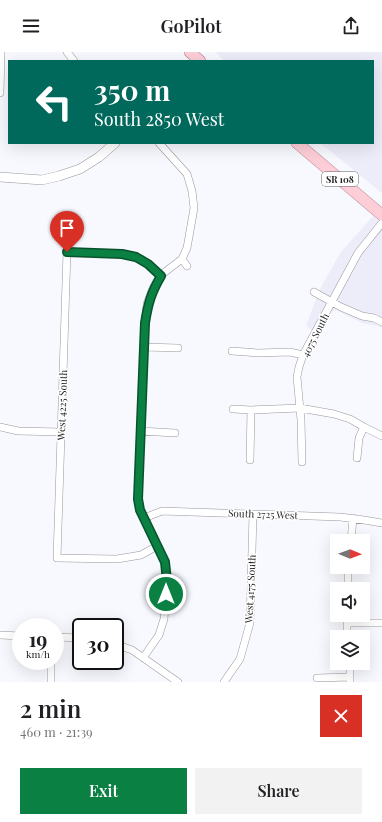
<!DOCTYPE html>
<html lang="en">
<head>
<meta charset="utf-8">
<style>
  :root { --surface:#fff; --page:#f2f2f2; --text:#202124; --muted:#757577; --accent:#0b8043 }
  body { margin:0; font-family:"Playfair Display",serif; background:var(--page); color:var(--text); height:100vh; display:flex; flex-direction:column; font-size:15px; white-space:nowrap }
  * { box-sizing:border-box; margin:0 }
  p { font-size:13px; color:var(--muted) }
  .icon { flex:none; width:22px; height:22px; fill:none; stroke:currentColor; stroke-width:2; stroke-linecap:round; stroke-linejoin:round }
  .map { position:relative; height:630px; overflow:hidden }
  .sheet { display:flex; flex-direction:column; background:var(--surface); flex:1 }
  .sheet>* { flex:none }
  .guide { position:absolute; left:8px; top:8px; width:366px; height:84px; border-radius:0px; box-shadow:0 4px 16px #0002; background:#00695c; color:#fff; overflow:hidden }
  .needle { width:26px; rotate:91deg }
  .buttons { position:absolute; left:330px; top:482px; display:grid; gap:8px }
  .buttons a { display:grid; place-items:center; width:40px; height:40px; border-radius:0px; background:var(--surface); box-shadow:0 4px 16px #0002; font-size:20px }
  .speed { position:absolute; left:12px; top:566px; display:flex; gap:8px; font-size:20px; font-weight:700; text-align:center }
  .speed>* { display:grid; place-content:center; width:52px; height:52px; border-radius:50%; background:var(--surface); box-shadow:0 4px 16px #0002; line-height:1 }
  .speed small { font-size:10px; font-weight:400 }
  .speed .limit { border:2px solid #111; border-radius:6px; background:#fff; color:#111 }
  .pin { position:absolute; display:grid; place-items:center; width:34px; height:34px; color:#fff; margin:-41px -17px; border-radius:50% 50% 50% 0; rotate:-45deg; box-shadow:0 0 4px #0007 }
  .pin .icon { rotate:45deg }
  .me { position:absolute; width:44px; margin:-22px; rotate:0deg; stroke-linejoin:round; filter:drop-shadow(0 0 3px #0008) }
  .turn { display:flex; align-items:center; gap:14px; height:84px; padding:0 20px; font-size:18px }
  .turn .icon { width:52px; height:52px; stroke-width:2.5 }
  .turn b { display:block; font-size:28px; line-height:34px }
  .round { display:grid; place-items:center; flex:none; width:42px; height:42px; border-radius:0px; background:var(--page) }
  .summary { display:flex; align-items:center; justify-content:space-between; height:68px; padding:0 20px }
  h1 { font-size:24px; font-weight:600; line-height:30px }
  .button { display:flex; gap:8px; margin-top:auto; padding:8px 20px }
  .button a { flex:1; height:46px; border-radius:0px; background:var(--accent); color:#fff; font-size:16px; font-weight:600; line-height:46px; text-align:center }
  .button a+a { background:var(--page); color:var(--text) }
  header { display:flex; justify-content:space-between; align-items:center; height:52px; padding:0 20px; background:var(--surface); font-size:18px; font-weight:600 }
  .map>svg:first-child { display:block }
  .built { fill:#ededfa }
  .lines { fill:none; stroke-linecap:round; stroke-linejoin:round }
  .minor-casing { stroke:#97979e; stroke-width:8 }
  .tertiary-casing { stroke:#97979e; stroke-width:10 }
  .primary-casing { stroke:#ad7b86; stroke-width:12 }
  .minor { stroke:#fff; stroke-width:7 }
  .tertiary { stroke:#fff; stroke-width:9 }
  .primary { stroke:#fdced8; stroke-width:11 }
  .route-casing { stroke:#07532c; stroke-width:10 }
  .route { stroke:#0b8043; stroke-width:7 }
  .labels { text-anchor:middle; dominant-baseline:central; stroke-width:3; stroke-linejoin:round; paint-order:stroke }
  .shield { fill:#fff; stroke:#616162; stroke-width:1 }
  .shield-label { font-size:9px; font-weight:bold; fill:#1d1d1f }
  .street-label { font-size:10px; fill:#1d1d1f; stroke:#fff }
</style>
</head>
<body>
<header><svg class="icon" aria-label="menu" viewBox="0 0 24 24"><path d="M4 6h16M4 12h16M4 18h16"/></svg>GoPilot<svg class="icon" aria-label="share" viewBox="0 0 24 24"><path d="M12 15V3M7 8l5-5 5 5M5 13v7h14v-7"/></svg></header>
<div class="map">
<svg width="382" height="630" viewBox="0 0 382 630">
  <rect width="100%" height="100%" fill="#f8f9ff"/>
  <path class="built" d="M215 0H382V141L320 91H373V9H224Z
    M373 164 382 172V276L378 274 362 271 336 258 331 260 319 283 306 274 318 241 340 201Z"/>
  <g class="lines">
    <g class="minor-casing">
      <path id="minor" d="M67 0 74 9
        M0 41 1 0
        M182 207 187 214
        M314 240 341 255 362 264 374 266 382 270
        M144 295 178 296
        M232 299 258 301 290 300 303 303
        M233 357 251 358 300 356 334 362 350 367 364 375 382 384
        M0 375 18 379 61 380
        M140 379 175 381
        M357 406 359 386 364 375
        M250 408 251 358
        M302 410 301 368 297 325 299 315 303 303 358 201 382 171
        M144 466 162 459 340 465 364 468 382 471
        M351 489 353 466
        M157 494 141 503 117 507 57 506 67 200 122 202 136 205 148 212 161 223
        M348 537V515
        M347 571H382
        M0 583 21 584
        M55 585 81 586
        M347 585V563
        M115 592 132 598 178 630
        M143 606 159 583 164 567 167 529 165 509 140 458 138 447 145 271 147 252 153 236 161 223 182 207 187 196 194 156 192 139 187 122 159 91
        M51 609V630
        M317 626 350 625
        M224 630 240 607 250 571 253 462
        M350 630V611"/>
    </g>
    <g class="tertiary-casing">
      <path id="tertiary" d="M0 125 42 128 59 124 80 117 99 105 115 91"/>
    </g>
    <g class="primary-casing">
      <path id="primary" d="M190 0 200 9
        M297 91 382 163"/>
    </g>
    <use href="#minor" class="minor"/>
    <use href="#tertiary" class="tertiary"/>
    <use href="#primary" class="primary"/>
  </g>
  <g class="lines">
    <g class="route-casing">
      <path id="route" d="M67 200 122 202 136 205 148 212 161 224C151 241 148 252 145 271L138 447 140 458 165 510 167 529 166 542"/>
    </g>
    <use href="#route" class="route"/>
  </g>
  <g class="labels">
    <rect class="shield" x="322" y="120" width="36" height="14" rx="3"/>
    <g class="shield-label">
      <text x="340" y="127">SR 108</text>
    </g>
    <g class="street-label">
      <text transform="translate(315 283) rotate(-63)">4075 South</text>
      <text transform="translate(62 353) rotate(-88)">West 4225 South</text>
      <text transform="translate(263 462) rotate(2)">South 2725 West</text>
      <text transform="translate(250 537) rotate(-87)">West 4175 South</text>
    </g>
  </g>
</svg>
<div class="buttons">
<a><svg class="needle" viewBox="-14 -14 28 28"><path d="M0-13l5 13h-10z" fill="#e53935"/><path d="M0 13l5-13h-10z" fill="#757577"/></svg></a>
<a><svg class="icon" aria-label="sound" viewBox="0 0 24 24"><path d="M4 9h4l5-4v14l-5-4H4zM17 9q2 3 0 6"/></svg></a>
<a><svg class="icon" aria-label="layers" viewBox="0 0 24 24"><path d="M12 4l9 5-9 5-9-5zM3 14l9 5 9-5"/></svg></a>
</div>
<div class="speed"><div>19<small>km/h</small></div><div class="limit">30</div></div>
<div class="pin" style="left:67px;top:200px;background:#d93025"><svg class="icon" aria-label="arrive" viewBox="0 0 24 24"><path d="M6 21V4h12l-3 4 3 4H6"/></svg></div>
<svg class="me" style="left:166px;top:542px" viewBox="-20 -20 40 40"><circle r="17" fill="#0b8043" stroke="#fff" stroke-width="3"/><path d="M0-11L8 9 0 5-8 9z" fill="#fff"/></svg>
<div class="guide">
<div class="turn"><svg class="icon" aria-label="left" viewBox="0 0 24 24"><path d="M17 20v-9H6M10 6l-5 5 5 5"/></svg><div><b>350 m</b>South 2850 West</div></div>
</div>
</div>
<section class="sheet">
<div class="summary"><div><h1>2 min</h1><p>460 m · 21:39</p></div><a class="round" style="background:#d93025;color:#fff"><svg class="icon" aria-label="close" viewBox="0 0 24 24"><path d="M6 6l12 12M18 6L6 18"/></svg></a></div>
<div class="button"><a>Exit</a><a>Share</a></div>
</section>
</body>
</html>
